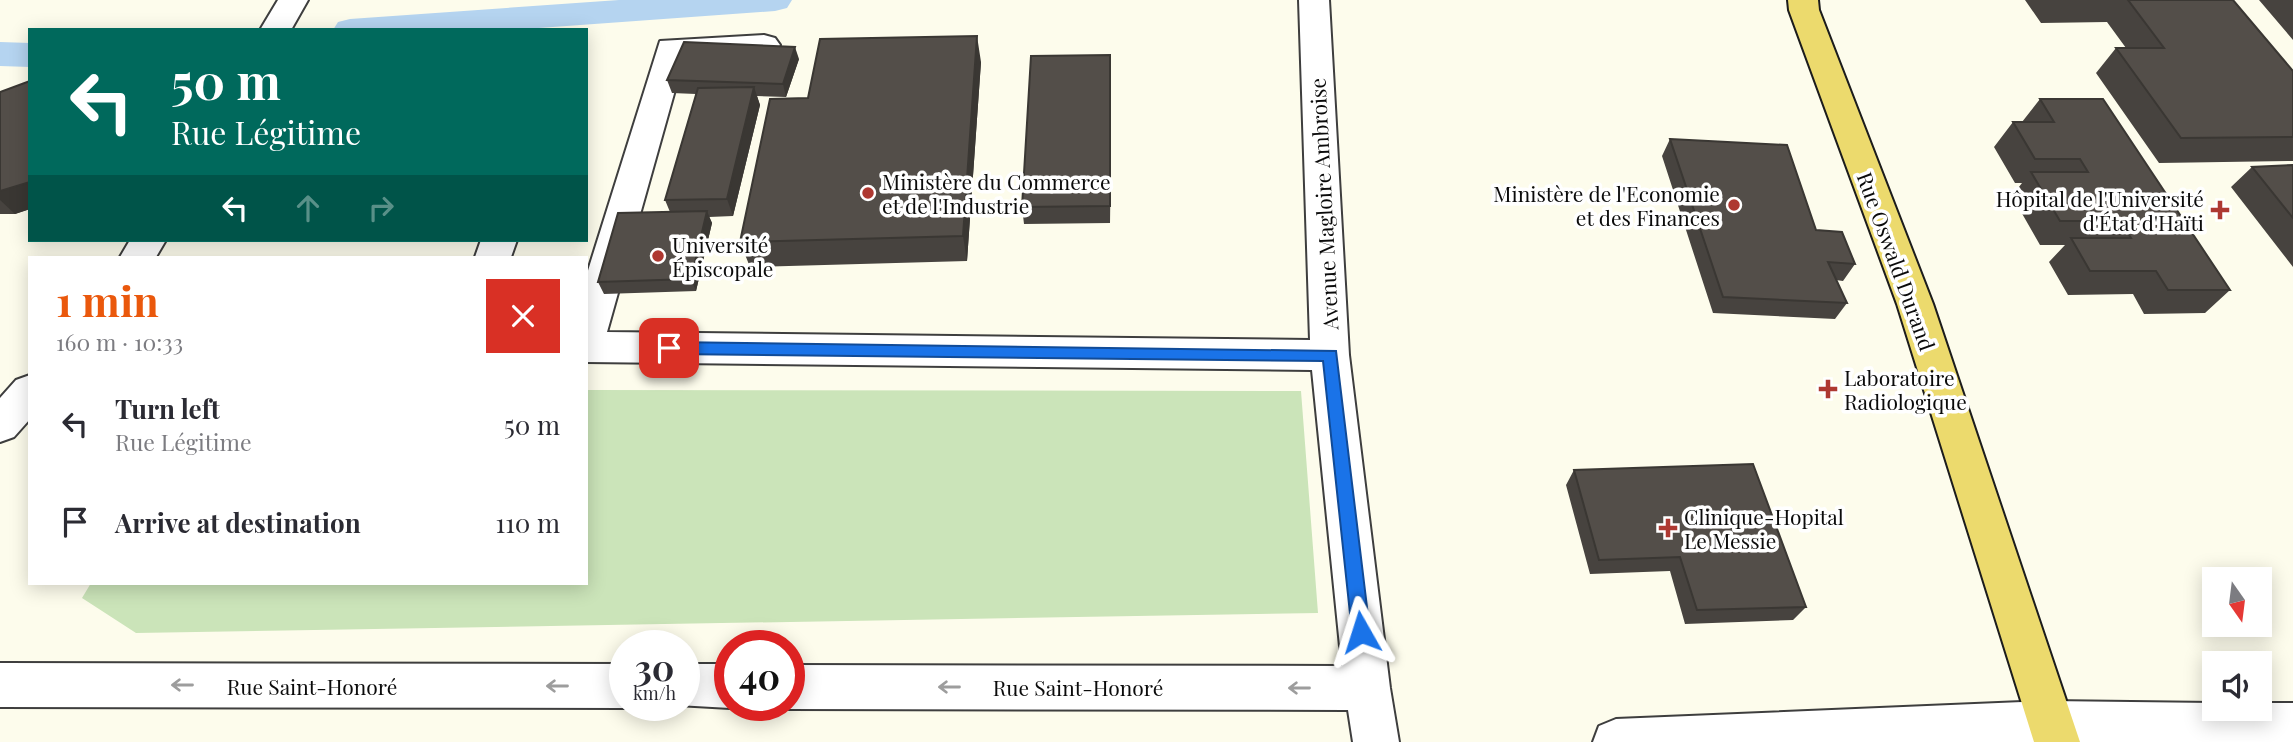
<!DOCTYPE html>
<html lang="en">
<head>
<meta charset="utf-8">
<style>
  :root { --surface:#fff; --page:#f7f7f7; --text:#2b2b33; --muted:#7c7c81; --accent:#ea580c }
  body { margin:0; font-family:"Playfair Display",serif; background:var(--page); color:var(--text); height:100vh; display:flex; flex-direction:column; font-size:26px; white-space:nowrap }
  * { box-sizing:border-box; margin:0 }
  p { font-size:23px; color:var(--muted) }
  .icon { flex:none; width:38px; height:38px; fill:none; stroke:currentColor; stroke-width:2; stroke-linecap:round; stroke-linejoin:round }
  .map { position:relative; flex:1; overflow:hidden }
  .details { position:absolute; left:28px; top:256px; width:560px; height:329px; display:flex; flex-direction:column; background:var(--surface); border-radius:0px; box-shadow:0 4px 18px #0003 }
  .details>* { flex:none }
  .guide { position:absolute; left:28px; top:28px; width:560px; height:214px; border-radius:0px; box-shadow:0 4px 18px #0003; background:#00695c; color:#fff; overflow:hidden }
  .needle { width:46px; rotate:166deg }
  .fabs { position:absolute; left:2202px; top:567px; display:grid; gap:14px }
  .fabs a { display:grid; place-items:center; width:70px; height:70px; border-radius:0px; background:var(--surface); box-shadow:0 4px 18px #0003; font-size:35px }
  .speed { position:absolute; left:609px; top:630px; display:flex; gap:14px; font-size:35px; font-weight:700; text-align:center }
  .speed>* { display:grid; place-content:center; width:91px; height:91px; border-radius:50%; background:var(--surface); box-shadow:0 4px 18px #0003; line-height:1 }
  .speed small { font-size:18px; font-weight:400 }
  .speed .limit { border:10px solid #d22; background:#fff; color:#111 }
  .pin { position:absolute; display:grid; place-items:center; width:60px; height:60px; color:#fff; margin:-30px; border-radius:14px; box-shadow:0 4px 10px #0006 }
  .me { position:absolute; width:77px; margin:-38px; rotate:354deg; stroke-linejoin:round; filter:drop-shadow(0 0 5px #0008) }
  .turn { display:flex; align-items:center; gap:24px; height:147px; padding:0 28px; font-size:32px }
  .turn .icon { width:91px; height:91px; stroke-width:2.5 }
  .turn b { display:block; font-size:49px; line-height:60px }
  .lanes { display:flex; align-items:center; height:66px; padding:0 28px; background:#0003; justify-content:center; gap:35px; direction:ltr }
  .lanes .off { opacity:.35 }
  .round { display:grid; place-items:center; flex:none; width:74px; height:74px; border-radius:0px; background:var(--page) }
  .summary { display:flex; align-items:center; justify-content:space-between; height:119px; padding:0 28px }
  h1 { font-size:42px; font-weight:700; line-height:52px; color:var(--accent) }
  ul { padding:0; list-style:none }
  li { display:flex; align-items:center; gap:21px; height:98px; padding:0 28px }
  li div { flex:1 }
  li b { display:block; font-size:26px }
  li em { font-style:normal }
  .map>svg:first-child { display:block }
  .green { fill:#cbe4b9 }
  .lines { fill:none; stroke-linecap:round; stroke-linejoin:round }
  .canal { fill:#b5d4f0; fill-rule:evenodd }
  .minor-casing { stroke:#3e3e3e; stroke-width:4 }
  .major-casing { stroke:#1c1c1c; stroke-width:4 }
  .minor { fill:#fff; fill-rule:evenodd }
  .major { fill:#ecda6d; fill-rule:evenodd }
  .wall { fill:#47433f }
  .shaded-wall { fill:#3a3733 }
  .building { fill:#534e49; stroke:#3a3733; stroke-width:2 }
  .oneway { stroke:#9d9d9d }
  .route { fill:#1a73e8; stroke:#114b97; stroke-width:2 }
  .poi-dot { fill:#ae3831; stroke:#fff; stroke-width:2.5 }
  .labels { text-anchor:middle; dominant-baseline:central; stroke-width:7; stroke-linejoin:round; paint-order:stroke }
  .poi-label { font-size:21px; fill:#0b0b0b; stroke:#fff; text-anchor:start }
  .street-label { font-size:21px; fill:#0b0b0b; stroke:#fff }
</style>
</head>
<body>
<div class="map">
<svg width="2293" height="742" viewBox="0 0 2293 742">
  <rect width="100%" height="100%" fill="#fdfcec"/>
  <path class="green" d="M586 390 1301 391 1318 613 136 633 82 598 91 583H586Z"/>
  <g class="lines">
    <path class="canal" d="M619 0H792L787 8 775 11 511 30H333L338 22 350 19Z
      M0 42 30 43V67L0 66Z"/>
    <g class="minor-casing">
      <path id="minor" d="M278 0H308L291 30H260Z
        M1299 0H1329L1349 355 1390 688 1399 742H1353L1348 710 789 709 780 705H789V665L1342 666 1312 370 586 362V277L660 41 764 35 775 38 780 45 775 52 764 55 684 58 607 332 1310 340Z
        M130 240H166L156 257H120Z
        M481 240H517L511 257H475Z
        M30 375V419L14 437 0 442V398L16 380Z
        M0 663 625 664V705H632L625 708 0 707Z
        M684 664H730V705H737L730 708 677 705H684Z
        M2049 701 2214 703V709H2259V703H2293V742H1593L1599 726 1616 719Z"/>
    </g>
    <g class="major-casing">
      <path id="major" d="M1788 0H1818L1819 10 1933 304 2080 742H2034L1897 304 1789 10Z"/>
    </g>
    <use href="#minor" class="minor"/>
    <use href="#major" class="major"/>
  </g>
  <path class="wall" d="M2025 0H2233L2293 71V161L2159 163 2096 73 2116 48H2126L2107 22 2041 23Z
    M2259 0H2293V40Z
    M799 59 786 97 757 96 760 105 733 216 709 217 712 223 696 291 604 294 598 282 670 212 665 200 696 94 672 93 667 80Z
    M981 62 967 261 750 267 740 242 808 98Z
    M1111 73 1110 223 1024 224 1022 207Z
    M30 81V209L15 214H0V92Z
    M2040 99 2230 290 2205 313 2144 314 2133 294 2068 295 2049 262 2065 245H2040L2012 196 2022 183H2015L1994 147 2013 122H2022Z
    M1670 139 1816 230 1855 264 1843 281 1836 280 1847 303 1835 319 1713 313 1662 156Z
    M2293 165V267L2231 187 2252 167Z
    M1574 470 1806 607 1793 620 1685 624 1670 571 1590 574 1566 485Z"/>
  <path class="shaded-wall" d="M977 36 981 62 967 261 963 236Z
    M795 47 799 59 786 97 783 84Z
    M1110 55 1111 73 1110 223Z
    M754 87 760 105 733 216 727 199Z
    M30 182V209L15 214 0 200V191Z
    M707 211 712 223 696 291 691 279Z"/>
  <path class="building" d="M2128 0H2233L2293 71V137L2181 138 2116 48H2164Z
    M977 36 963 236 740 242 770 99 808 98 820 39Z
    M684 42 795 47 783 84 667 80Z
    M1110 55V206L1022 207 1031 56Z
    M30 81V182L0 191V92Z
    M754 87 727 199 665 200 698 88Z
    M2040 99H2103L2230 290H2168L2156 271H2090L2071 238H2131L2120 221H2060L2031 172H2088L2080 159H2035L2013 122H2054Z
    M1670 139 1787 145 1816 230 1842 232 1855 264 1828 262 1847 303 1723 297Z
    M2293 165V218L2252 167Z
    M707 211 691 279 598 282 618 213Z
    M1753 464 1806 607 1697 610 1680 557 1599 560 1574 470Z"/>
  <defs><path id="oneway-shaft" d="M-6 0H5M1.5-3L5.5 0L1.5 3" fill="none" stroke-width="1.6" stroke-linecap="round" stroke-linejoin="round" transform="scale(1.75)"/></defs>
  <g class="oneway">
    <use href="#oneway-shaft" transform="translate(182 685) rotate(-180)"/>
    <use href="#oneway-shaft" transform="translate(557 686) rotate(-180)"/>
    <use href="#oneway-shaft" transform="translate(949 687) rotate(-180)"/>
    <use href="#oneway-shaft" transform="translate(1299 688) rotate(-180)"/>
  </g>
  <path class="route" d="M669 342 1336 351 1370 632 1367 638 1361 641 1354 638 1352 632 1323 361 669 354 661 348Z"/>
  <g class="poi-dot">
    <circle cx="868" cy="193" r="7"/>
    <circle cx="1734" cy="205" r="7"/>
    <path d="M2216.5 199.5h7v7h7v7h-7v7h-7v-7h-7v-7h7z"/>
    <circle cx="658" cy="256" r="7"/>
    <path d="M1824.5 378.5h7v7h7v7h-7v7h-7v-7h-7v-7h7z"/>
    <path d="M1664.5 517.5h7v7h7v7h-7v7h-7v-7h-7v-7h7z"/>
  </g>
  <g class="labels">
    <g class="poi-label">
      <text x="882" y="181">Ministère du Commerce<tspan x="882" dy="24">et de l'Industrie</tspan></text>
      <text x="1720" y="193" text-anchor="end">Ministère de l'Economie<tspan x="1720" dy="24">et des Finances</tspan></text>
      <text x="2204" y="198" text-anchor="end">Hôpital de l'Université<tspan x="2204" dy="24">d'État d'Haïti</tspan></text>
      <text x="672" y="244">Université<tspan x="672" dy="24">Épiscopale</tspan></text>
      <text x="1844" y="377">Laboratoire<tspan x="1844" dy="24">Radiologique</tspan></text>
      <text x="1684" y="516">Clinique-Hopital<tspan x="1684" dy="24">Le Messie</tspan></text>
    </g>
    <g class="street-label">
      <text transform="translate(1323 204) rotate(-93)">Avenue Magloire Ambroise</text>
      <text transform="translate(1897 261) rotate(70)">Rue Oswald Durand</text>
      <text x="312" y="686">Rue Saint-Honoré</text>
      <text x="1078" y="687">Rue Saint-Honoré</text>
    </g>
  </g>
</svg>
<div class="fabs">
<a><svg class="needle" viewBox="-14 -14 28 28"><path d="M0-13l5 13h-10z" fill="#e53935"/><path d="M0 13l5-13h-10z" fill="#7c7c81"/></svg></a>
<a><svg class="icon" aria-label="sound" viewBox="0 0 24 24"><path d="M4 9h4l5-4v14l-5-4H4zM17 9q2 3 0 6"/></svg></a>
</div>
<div class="speed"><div>30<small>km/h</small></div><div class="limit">40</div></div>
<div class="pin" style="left:669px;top:348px;background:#d93025"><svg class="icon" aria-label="arrive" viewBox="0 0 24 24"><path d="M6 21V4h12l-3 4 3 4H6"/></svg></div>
<svg class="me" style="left:1361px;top:632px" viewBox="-20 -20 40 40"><path d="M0-17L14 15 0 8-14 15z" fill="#1a73e8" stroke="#fff" stroke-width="4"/></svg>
<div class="guide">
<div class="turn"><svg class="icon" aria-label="left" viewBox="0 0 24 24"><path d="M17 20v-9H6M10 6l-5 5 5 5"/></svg><div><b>50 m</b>Rue Légitime</div></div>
<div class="lanes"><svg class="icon" aria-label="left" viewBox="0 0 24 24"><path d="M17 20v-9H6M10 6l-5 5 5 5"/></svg><svg class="icon off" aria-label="ahead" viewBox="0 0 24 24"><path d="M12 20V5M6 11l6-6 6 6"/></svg><svg class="icon off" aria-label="right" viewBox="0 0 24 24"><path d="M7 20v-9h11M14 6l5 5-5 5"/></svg></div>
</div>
<section class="details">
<div class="summary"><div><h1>1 min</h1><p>160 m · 10:33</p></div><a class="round" style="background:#d93025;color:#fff"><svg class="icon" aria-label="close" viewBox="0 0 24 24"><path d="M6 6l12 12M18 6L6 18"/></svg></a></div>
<ul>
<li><svg class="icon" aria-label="left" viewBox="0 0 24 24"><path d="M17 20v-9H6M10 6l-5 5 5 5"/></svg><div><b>Turn left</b><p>Rue Légitime</p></div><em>50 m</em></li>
<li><svg class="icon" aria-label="arrive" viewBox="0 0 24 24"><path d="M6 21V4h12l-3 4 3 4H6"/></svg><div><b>Arrive at destination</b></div><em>110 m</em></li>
</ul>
</section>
</div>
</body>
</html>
